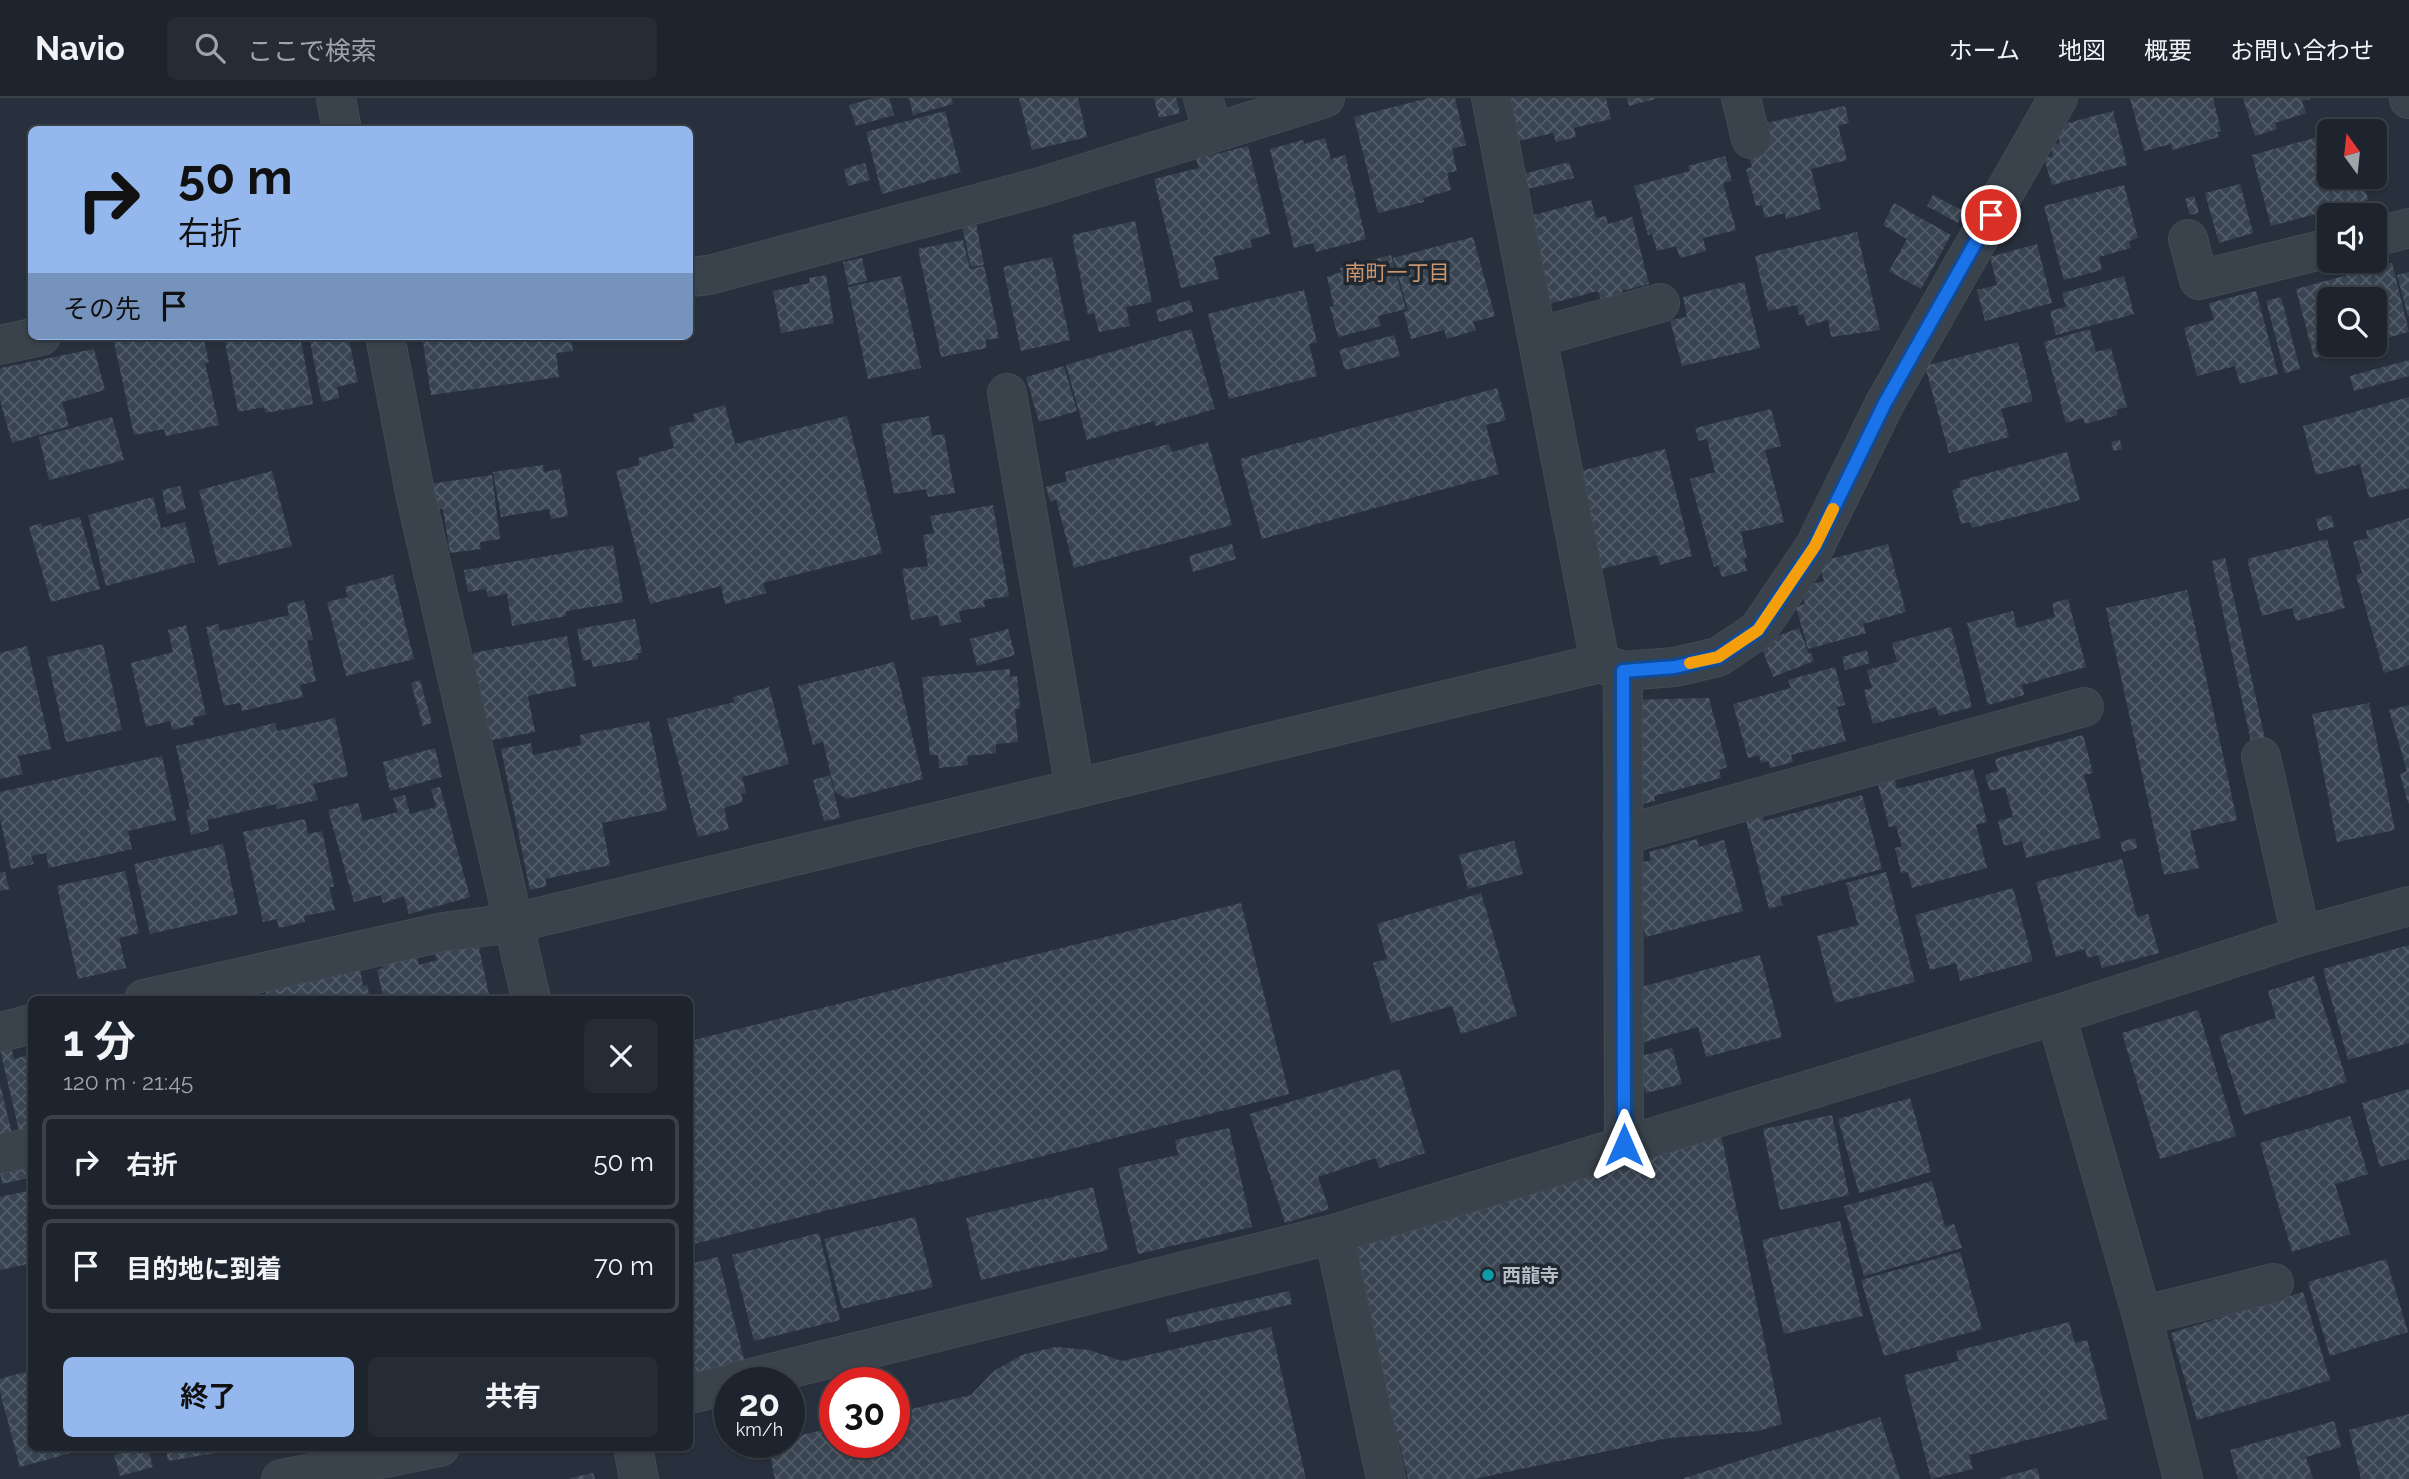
<!DOCTYPE html>
<html lang="ja">
<head>
<meta charset="utf-8">
<style>
  :root { --surface:#1d242d; --page:#252c35; --text:#f1f3f6; --muted:#a0a4aa; --line:#3b4149; --accent:#94b8ee }
  body { margin:0; font-family:Raleway,"Noto Sans JP",sans-serif; background:var(--page); color:var(--text); height:100vh; display:flex; flex-direction:column; font-size:26px; white-space:nowrap }
  * { box-sizing:border-box; margin:0 }
  p { font-size:23px; color:var(--muted) }
  .icon { flex:none; width:38px; height:38px; fill:none; stroke:currentColor; stroke-width:2; stroke-linecap:round; stroke-linejoin:round }
  .map { position:relative; flex:1; overflow:hidden }
  .panel { position:absolute; left:28px; top:898px; width:665px; height:455px; display:flex; flex-direction:column; background:var(--surface); border-radius:10px; box-shadow:0 2px 5px #0004,0 0 0 2px var(--line) }
  .panel>* { flex:none }
  .top-card { position:absolute; left:28px; top:28px; width:665px; height:214px; border-radius:10px; box-shadow:0 2px 5px #0004,0 0 0 2px var(--line); background:#94b8ee; color:#111; overflow:hidden }
  .needle { width:46px; rotate:345deg }
  .fabs { position:absolute; left:2317px; top:21px; display:grid; gap:14px }
  .fabs a { display:grid; place-items:center; width:70px; height:70px; border-radius:10px; background:var(--surface); box-shadow:0 2px 5px #0004,0 0 0 2px var(--line); font-size:35px }
  .speed { position:absolute; left:714px; top:1269px; display:flex; gap:14px; font-size:35px; font-weight:700; text-align:center }
  .speed>* { display:grid; place-content:center; width:91px; height:91px; border-radius:50%; background:var(--surface); box-shadow:0 2px 5px #0004,0 0 0 2px var(--line); line-height:1 }
  .speed small { font-size:18px; font-weight:400 }
  .speed .limit { border:10px solid #d22; background:#fff; color:#111 }
  .pin { position:absolute; display:grid; place-items:center; width:60px; height:60px; color:#fff; margin:-30px; border:4px solid #fff; border-radius:50%; box-shadow:0 2px 7px #0007 }
  .me { position:absolute; width:77px; margin:-38px; rotate:0deg; stroke-linejoin:round; filter:drop-shadow(0 0 5px #0008) }
  .turn { display:flex; align-items:center; gap:24px; height:147px; padding:0 35px; font-size:32px }
  .turn .icon { width:91px; height:91px; stroke-width:2.5 }
  .turn b { display:block; font-size:49px; line-height:60px }
  .then { display:flex; align-items:center; height:66px; padding:0 35px; background:#0003; gap:14px; font-size:26px }
  .round { display:grid; place-items:center; flex:none; width:74px; height:74px; border-radius:10px; background:var(--page) }
  .head { display:flex; align-items:center; justify-content:space-between; height:119px; padding:0 35px }
  h1 { font-size:42px; font-weight:700; line-height:52px }
  .cta { display:flex; gap:14px; margin-top:auto; padding:14px 35px }
  .cta a { flex:1; height:80px; border-radius:10px; background:var(--accent); color:#111; font-size:28px; font-weight:700; line-height:80px; text-align:center }
  .cta a+a { background:var(--page); color:var(--text) }
  ul { padding:0; list-style:none }
  li { display:flex; align-items:center; gap:21px; height:94px; margin:0 14px 10px; padding:0 21px; border:4px solid var(--line); border-radius:10px }
  li div { flex:1 }
  li b { display:block; font-size:26px }
  li em { font-style:normal }
  header { display:flex; align-items:center; gap:42px; box-sizing:border-box; height:98px; padding:0 35px; background:var(--surface); border-bottom:2px solid var(--line) }
  header strong { font-size:33px }
  nav { display:flex; gap:38px; margin-inline-start:auto; font-size:24px }
  .search { width:490px; height:63px; background:var(--page); display:flex; align-items:center; gap:18px; box-sizing:border-box; padding:0 24px; border-radius:10px; color:var(--muted); font-size:26px }
  .map>svg:first-child { display:block }
  .building { fill:url(#building-cross-hatch) }
  .lines { fill:none; stroke-linecap:round; stroke-linejoin:round }
  .minor-casing { stroke:#434b55; stroke-width:40 }
  .minor { stroke:#3a424c; stroke-width:38 }
  .route-casing { stroke:#114b97; stroke-width:18 }
  .route { stroke:#1a73e8; stroke-width:12 }
  .slow { stroke:#f59e0b; stroke-width:12 }
  .culture-dot { fill:#0f9aa8; stroke:#1f2731; stroke-width:2.5 }
  .labels { text-anchor:middle; dominant-baseline:central; stroke-width:7; stroke-linejoin:round; paint-order:stroke }
  .poi-label { font-size:19px; font-weight:bold; fill:#b6bdc7; stroke:#1f2731; text-anchor:start }
  .neighbourhood-label { font-size:21px; fill:#cb956e; stroke:#1f2731 }
</style>
</head>
<body>
<header>
<strong>Navio</strong>
<div class="search"><svg class="icon" aria-label="search" viewBox="0 0 24 24"><circle cx="10" cy="10" r="6"/><path d="M15 15l6 6"/></svg>ここで検索</div>
<nav><a>ホーム</a><a>地図</a><a>概要</a><a>お問い合わせ</a></nav>
</header>
<div class="map">
<svg width="2409" height="1381" viewBox="0 0 2409 1381">
  <defs>
    <pattern id="building-cross-hatch" width="8" height="8" patternUnits="userSpaceOnUse" patternTransform="scale(1.75)"><rect width="8" height="8" fill="#394452"/><path d="M0 0l8 8M0 8l8-8" fill="none" stroke="#535d69"/></pattern>
  </defs>
  <rect width="100%" height="100%" fill="#27303c"/>
  <path class="building" d="M874 0H889L894 17 856 28 849 7Z
    M909 0H951L953 6 913 17Z
    M1019 0H1078L1087 39 1032 52Z
    M1154 0H1176L1180 15 1159 20Z
    M1429 0H1455L1466 47 1452 51 1457 73 1447 75 1451 92 1423 100 1424 104 1378 115 1354 19Z
    M1508 0H1606L1611 21 1574 30 1576 39 1556 44 1553 35 1519 43Z
    M1627 0H1655V1L1629 8Z
    M2130 0H2213L2221 33 2217 34 2219 39 2172 52 2171 46 2144 53Z
    M2243 0H2310V1L2302 3 2306 15 2275 25 2277 31 2255 38Z
    M1845 8 1849 25 1838 28 1847 62 1811 71 1821 111 1786 121 1785 115 1765 120 1762 107 1756 108 1746 71 1752 69 1747 50 1761 26Z
    M945 13 961 74 882 96 866 34Z
    M2113 13 2127 67 2052 87 2044 60 2053 58 2050 47 2060 45 2056 28Z
    M2368 25 2370 33H2342V32Z
    M2329 36V79H2362L2368 102 2271 128 2252 57Z
    M1325 40 1331 61 1345 57 1366 141 1316 154 1313 145 1294 150 1270 51 1303 42 1304 46Z
    M1248 48 1270 136 1250 142 1252 149 1213 159 1219 181 1181 190 1154 81 1199 70 1196 61Z
    M1725 58 1732 83 1723 85 1736 132 1703 140 1706 153 1680 160 1676 148 1657 153 1652 136 1648 137 1634 88 1690 73 1688 68Z
    M1569 64 1574 80 1527 91 1523 76Z
    M865 65 870 82 848 88 844 71Z
    M2240 86 2253 135 2219 145 2205 95Z
    M2124 87 2138 140 2129 143 2131 150 2099 159 2102 172 2064 182 2044 108Z
    M1933 97 1965 114 1958 125 1927 108Z
    M2194 98 2199 115 2190 117 2185 101Z
    M1591 102 1596 120 1606 118 1608 126 1632 119 1649 186 1622 193 1623 197 1601 203 1598 193 1545 207 1522 120Z
    M1894 105 1951 137 1921 191 1889 173 1907 141 1883 127Z
    M1135 123 1152 204 1126 209 1130 228 1099 234 1094 215 1088 217 1072 137Z
    M976 125 984 167 971 169 962 128Z
    M1857 134 1880 232 1831 239 1828 222 1807 228 1803 216 1799 217 1797 207 1768 213 1755 158Z
    M1473 139 1495 218 1473 224 1476 232 1447 241 1444 232 1411 241 1404 214 1408 212 1393 160Z
    M963 142 970 171 984 168 999 240 985 242 987 250 941 259 918 151Z
    M2037 146 2052 205 1985 223 1977 192 1997 187 1990 159Z
    M1391 157 1406 211 1378 218 1381 228 1338 239 1330 209 1334 208 1327 179 1341 174 1340 170Z
    M1052 159 1070 242 1021 253 1003 169Z
    M862 160 867 183 848 187 843 164Z
    M2392 165 2409 234 2375 243V201H2329V247L2359 248 2314 260 2296 191Z
    M2409 174V218H2408L2397 177Z
    M826 177 834 225 781 235 773 193 810 185 809 180Z
    M901 178 921 270 868 281 848 189Z
    M2124 178 2134 216 2056 237 2050 213 2066 209 2062 195Z
    M1744 184 1760 250 1682 268 1670 222 1687 219 1683 199Z
    M1304 192 1317 244 1309 246 1317 278 1229 301 1208 216Z
    M2256 193 2278 276 2240 286 2235 268 2197 278 2184 230 2214 222 2209 205Z
    M2281 199 2300 271 2285 275 2266 203Z
    M1190 202 1193 214 1159 224 1156 212Z
    M1191 231 1215 311 1156 328 1154 323 1087 342 1066 267Z
    M2090 231 2096 254 2111 250 2127 309 2116 312 2118 317 2085 326 2083 320 2066 325 2044 244Z
    M1394 237 1400 258 1345 272 1339 252Z
    M145 238H203L209 264 205 265 219 327 166 338 164 331 134 337 114 244Z
    M224 238H300L313 306 266 315 264 309 238 314Z
    M309 238H348L358 284 337 289 339 300 322 304Z
    M464 238H571L573 253 556 255 559 279 431 297 423 244Z
    M2018 244 2033 303 2001 311 2009 339 1949 355 1925 268Z
    M94 251 105 292 62 304 69 328 12 345 0 302V270Z
    M2409 262V278L2354 293 2350 278Z
    M1064 268 1077 313 1039 324 1026 279Z
    M1497 290 1506 322 1486 327 1499 376 1262 441 1240 361Z
    M2409 299V390L2369 400 2360 366 2316 377 2303 328Z
    M725 307 735 346 847 318 882 455 763 485 766 495 725 506 721 488 650 506 616 373 639 367 638 360 674 350 669 329 695 323 693 316Z
    M1771 311 1781 348 1765 352 1784 424 1741 434 1747 460 1743 461 1747 473 1722 479 1718 467 1714 469 1690 381 1715 374 1707 341 1699 343 1695 330Z
    M929 318 932 338 944 336 955 395 928 399 926 391 894 396 881 326Z
    M112 319 124 362 49 382 39 339Z
    M2120 342 2122 351 2114 353 2111 344Z
    M1208 344 1232 427 1074 470 1056 401 1050 404 1046 389 1067 383 1065 374 1169 346 1172 354Z
    M1665 351 1692 458 1660 467 1657 457 1601 471 1577 374Z
    M2067 354 2080 402 1972 430 1970 424 1961 426 1952 392 1961 389 1959 383Z
    M543 367 544 374 560 371 568 418 551 421 549 411 501 419 493 374Z
    M272 373 292 448 218 467 199 392Z
    M492 377 500 441 480 444 481 451 450 455 443 411 433 412 430 386Z
    M180 388 186 411 167 416 162 392Z
    M153 399 161 430 185 424 195 464 106 488 88 417Z
    M993 407 1009 498 984 502 985 509 959 513 961 524 940 528 938 517 911 522 902 471 928 468 923 437 934 435 930 418Z
    M2331 417 2334 429 2319 433 2316 421Z
    M80 419 100 491 51 504 29 429 41 425 42 429Z
    M2409 420V567L2384 575 2356 477 2362 475 2353 444 2368 440 2366 433Z
    M2327 441 2345 510 2296 523 2292 510 2262 518 2247 461Z
    M1232 446 1236 461 1193 474 1189 458Z
    M1888 446 1906 514 1863 526 1866 535 1808 551 1796 509 1805 506 1801 489 1824 483 1819 464Z
    M613 447 623 504 566 513V518L512 528 507 496 488 499 486 491 468 494 464 472Z
    M2225 460 2267 650 2253 653 2212 463Z
    M393 477 414 561 346 578 327 504 348 499 345 489Z
    M2187 492 2237 722 2190 733 2199 770 2164 777 2106 510Z
    M2068 501 2086 569 2022 587 2024 597 1988 607 1967 525 2013 513 2017 530 2055 519 2052 505Z
    M304 502 313 541 307 543 316 583 300 587 303 599 242 613 240 605 224 608 206 529 218 526 220 533 289 517 287 506Z
    M635 521 642 555H637L638 561 593 569 591 561 583 563 577 531Z
    M186 527 206 617 193 619 194 627 172 632 170 623 146 629 131 565 173 554 168 532Z
    M1951 529 1972 609 1939 618 1936 609 1873 626 1864 592 1872 590 1867 572 1897 564 1892 545Z
    M1799 530 1809 556 1811 555 1814 563 1773 579 1760 545Z
    M1008 531 1015 557 977 568 970 541Z
    M567 538 576 588 528 598 535 634 482 644 480 596 473 555Z
    M103 546 122 632 66 644 47 559Z
    M27 548 51 651 18 658 23 676 0 681V555Z
    M1867 552 1870 565 1845 572 1842 559Z
    M894 564 923 681 847 701 835 694 823 644 813 647 798 588Z
    M1835 569 1845 607 1837 609 1846 643 1791 657 1793 664 1770 670 1769 663 1761 665 1759 657 1748 660 1733 606 1791 590 1788 582Z
    M1010 571V579L1017 578 1020 610 1015 611 1018 644 996 646V655L967 658 968 667 939 670 938 657H930L922 579Z
    M420 582 432 625 423 628 411 585Z
    M769 589 789 666 742 679 746 695 741 696 743 704 724 710 729 731 698 739 667 621 734 604 733 599Z
    M1709 600 1727 669 1719 672 1721 680 1654 698 1655 703 1638 707 1626 602Z
    M2369 605 2395 732 2337 744 2312 616Z
    M2409 607V705H2408L2400 676 2407 673 2389 612Z
    M335 620 348 678 313 686 318 702 277 711 276 706 207 722 209 732 191 737 186 712 190 711 176 648 275 625 277 633Z
    M649 623 667 712 602 725 610 767 545 781 547 788 530 792 501 651 531 645 533 657 581 647 580 637Z
    M2083 637 2093 675 2084 677 2101 740 2026 760 2022 743 2004 748 1998 723 2013 719 2005 689 1990 693 1985 677 1998 673 1995 661Z
    M435 650 442 679 390 693 383 664Z
    M162 658 176 722 128 733 132 751 49 770 46 755 31 758 34 766 11 771 0 720V694Z
    M1973 671 1987 724 1976 727 1987 770 1912 790 1908 774 1901 775 1895 750 1902 748 1896 728 1889 729 1878 686 1895 682 1897 691Z
    M830 677 840 720 824 723 813 682Z
    M440 689 470 799 409 816 404 798 383 805 381 797 354 804 328 712 358 705 363 723 398 714 393 700 405 697 410 716 436 709 431 691Z
    M1862 697 1882 771 1780 799 1783 807 1769 811 1745 719 1761 715 1764 723Z
    M305 721 308 736 322 733 334 789H329L335 812 304 818 305 824 279 830 277 821 263 824 243 734Z
    M2135 740 2137 750 2123 754 2120 744Z
    M1697 741 1699 749 1724 742 1743 813 1646 839 1628 768 1651 762 1649 754Z
    M1514 743 1523 776 1468 791 1459 757Z
    M223 746 238 816 150 836 134 766Z
    M2122 761 2137 819 2148 816 2159 855 2102 870 2098 857 2087 860 2085 851 2056 859 2036 784Z
    M125 773 139 835 119 840 126 870 78 881 57 788Z
    M5 774 9 791 0 793V775Z
    M1886 774 1915 884 1835 905 1817 838 1858 827 1846 785Z
    M2013 790 2033 863 1960 883 1956 865 1930 872 1915 817Z
    M1481 795 1517 918 1461 936 1452 908 1391 925 1373 865 1387 861 1377 826Z
    M1241 805 1289 996 690 1147V943Z
    M476 836 490 901H384L377 872 383 870 381 859 415 851 419 867 437 862 433 847Z
    M2409 847V945L2348 962 2323 871Z
    M1760 857 1782 939 1706 959 1698 929 1644 944 1630 892Z
    M360 871 363 888 367 887 370 899H365L366 901H268L266 894Z
    M2314 878 2347 984 2244 1017 2219 938 2276 920 2268 893Z
    M2198 912 2236 1038 2160 1061 2122 935Z
    M10 943 14 961 32 956V1030L19 1033 0 951Z
    M1672 950 1682 986 1646 995 1637 959Z
    M1399 971 1425 1055 1379 1070 1376 1060 1318 1079 1329 1111 1285 1125 1250 1016Z
    M0 986 13 1040 0 1043Z
    M2409 991V1061L2380 1069 2362 1005Z
    M1910 1000 1931 1074 1859 1095 1838 1021Z
    M1832 1017 1849 1097 1780 1112 1763 1031Z
    M2350 1018 2368 1076 2335 1086 2350 1136 2292 1154 2260 1045Z
    M1229 1030 1252 1129 1138 1156 1118 1070 1178 1057 1175 1042Z
    M1720 1032 1782 1326 1758 1333 1669 1340 1474 1381H1408L1352 1147Z
    M32 1067V1079L2 1086 0 1074Z
    M1932 1083 1945 1129 1954 1126 1962 1150 1864 1178 1844 1108Z
    M1093 1089 1108 1152 981 1182 966 1120Z
    M32 1092V1165L0 1172V1099Z
    M915 1119 933 1189 842 1211 824 1141Z
    M1840 1123 1863 1218 1784 1236 1762 1142Z
    M819 1135 840 1222 754 1243 732 1157Z
    M1960 1154 1982 1231 1884 1258 1861 1182Z
    M718 1159 746 1269 690 1283V1166Z
    M2386 1161 2408 1234 2330 1258 2308 1184Z
    M1289 1193 1292 1206 1169 1235 1166 1221Z
    M2303 1194 2330 1282 2197 1322 2171 1235Z
    M2069 1224 2075 1245 2087 1242 2108 1321 1969 1357 1973 1371 1931 1381 1904 1277 1959 1263 1956 1253Z
    M1271 1229 1306 1381H775L767 1345 789 1344V1340L835 1329V1344H894V1315L971 1297 994 1273 1022 1257 1055 1249 1089 1252 1122 1263Z
    M32 1272V1349L89 1350 20 1369 0 1294V1281Z
    M2409 1316V1381H2361L2349 1332Z
    M1880 1319 1900 1381H1684V1380Z
    M2334 1323 2341 1349 2306 1359 2313 1381H2238L2230 1352Z
    M141 1349H148L153 1369 120 1378 114 1357Z
    M166 1349H240V1351L168 1363Z
    M2037 1370 2040 1381H2000V1380Z
    M593 1375 595 1381H570V1380Z"/>
  <g class="lines">
    <g class="minor-casing">
      <path id="minor" d="M336 0 342 32
        M1203 0 1213 35
        M1491 0 1600 565
        M1741 0 1751 41
        M2409 0V1
        M2375 139 2409 130
        M2188 141 2199 182 2329 150
        M690 179 709 177 1040 89 1325 0
        M385 238 415 395 531 901
        M1538 239 1660 205
        M0 247 41 238
        M1007 295 1075 691
        M1623 573 1624 1047
        M2261 659 2301 838
        M1623 737 2084 609
        M144 901 443 834 514 825 1600 565 1623 573 1675 569 1718 559 1758 532 1815 448 1885 305 2058 0
        M2056 917 2142 1218 2183 1381
        M0 934 32 926
        M0 1056 32 1049
        M1334 1136 1386 1381
        M2142 1218 2274 1185
        M735 1284 1334 1136 2056 917 2301 838 2409 808
        M690 1296 730 1286
        M633 1349 639 1381
        M281 1381 440 1349"/>
    </g>
    <use href="#minor" class="minor"/>
  </g>
  <g class="lines">
    <g class="route-casing">
      <path id="route" d="M1624 1047 1623 573 1675 569 1718 559 1758 532 1815 448 1885 305 1991 117"/>
    </g>
    <use href="#route" class="route"/>
    <path class="slow" d="M1690 565 1718 559 1758 532 1815 448 1833 411"/>
  </g>
  <circle class="culture-dot" cx="1488" cy="1177" r="7"/>
  <g class="labels">
    <g class="poi-label">
      <text x="1502" y="1177">西龍寺</text>
    </g>
    <g class="neighbourhood-label">
      <text x="1397" y="174">南町一丁目</text>
    </g>
  </g>
</svg>
<div class="fabs">
<a><svg class="needle" viewBox="-14 -14 28 28"><path d="M0-13l5 13h-10z" fill="#e53935"/><path d="M0 13l5-13h-10z" fill="#a0a4aa"/></svg></a>
<a><svg class="icon" aria-label="sound" viewBox="0 0 24 24"><path d="M4 9h4l5-4v14l-5-4H4zM17 9q2 3 0 6"/></svg></a>
<a><svg class="icon" aria-label="search" viewBox="0 0 24 24"><circle cx="10" cy="10" r="6"/><path d="M15 15l6 6"/></svg></a>
</div>
<div class="speed"><div>20<small>km/h</small></div><div class="limit">30</div></div>
<div class="pin" style="left:1991px;top:117px;background:#d93025"><svg class="icon" aria-label="arrive" viewBox="0 0 24 24"><path d="M6 21V4h12l-3 4 3 4H6"/></svg></div>
<svg class="me" style="left:1624px;top:1047px" viewBox="-20 -20 40 40"><path d="M0-17L14 15 0 8-14 15z" fill="#1a73e8" stroke="#fff" stroke-width="4"/></svg>
<div class="top-card">
<div class="turn"><svg class="icon" aria-label="right" viewBox="0 0 24 24"><path d="M7 20v-9h11M14 6l5 5-5 5"/></svg><div><b>50 m</b>右折</div></div>
<div class="then">その先<svg class="icon" aria-label="arrive" viewBox="0 0 24 24"><path d="M6 21V4h12l-3 4 3 4H6"/></svg></div>
</div>
<section class="panel">
<div class="head"><div><h1>1 分</h1><p>120 m · 21:45</p></div><a class="round"><svg class="icon" aria-label="close" viewBox="0 0 24 24"><path d="M6 6l12 12M18 6L6 18"/></svg></a></div>
<ul>
<li><svg class="icon" aria-label="right" viewBox="0 0 24 24"><path d="M7 20v-9h11M14 6l5 5-5 5"/></svg><div><b>右折</b></div><em>50 m</em></li>
<li><svg class="icon" aria-label="arrive" viewBox="0 0 24 24"><path d="M6 21V4h12l-3 4 3 4H6"/></svg><div><b>目的地に到着</b></div><em>70 m</em></li>
</ul>
<div class="cta"><a>終了</a><a>共有</a></div>
</section>
</div>
</body>
</html>
